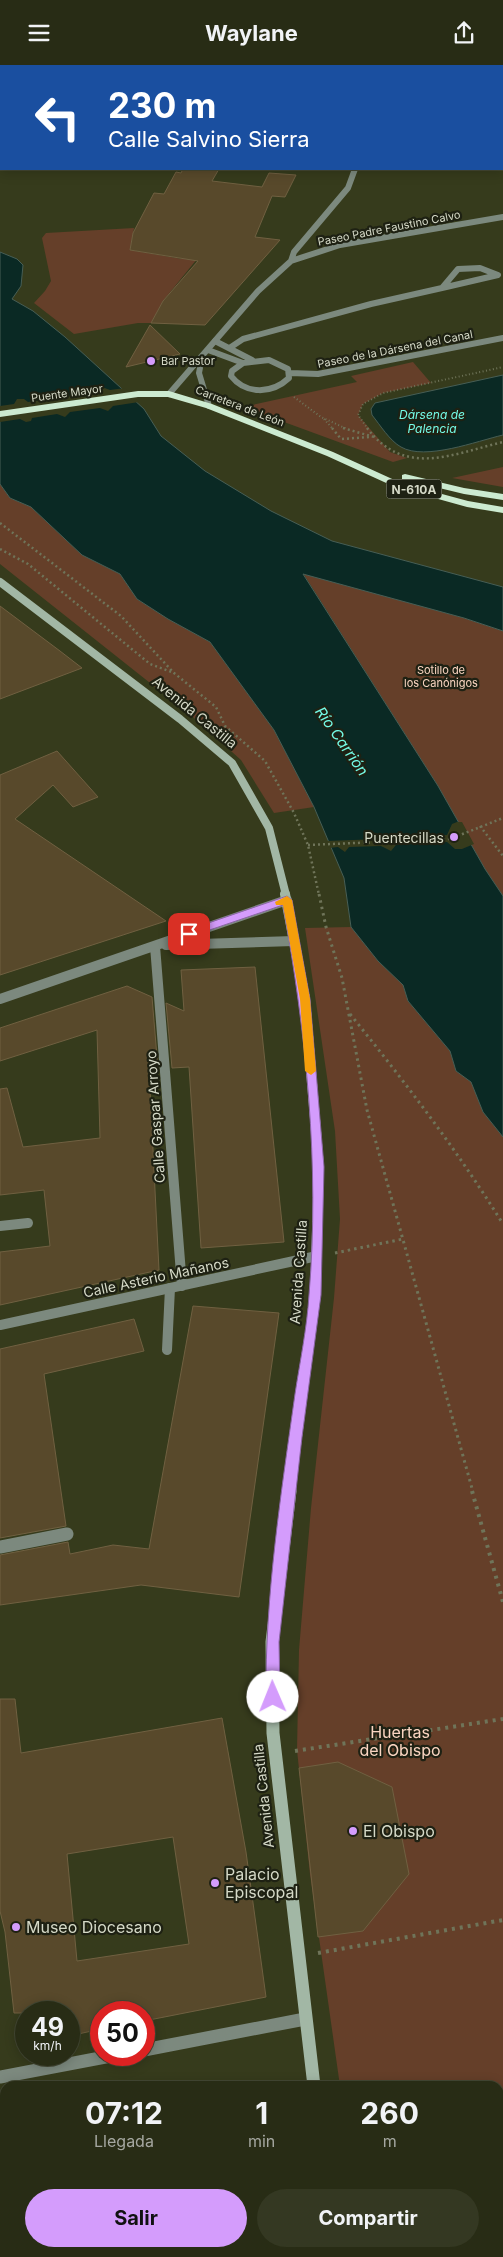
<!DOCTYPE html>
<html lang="es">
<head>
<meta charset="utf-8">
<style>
  :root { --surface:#282c15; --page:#343822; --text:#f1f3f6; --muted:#a5a7a0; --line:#444834; --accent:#d49cfc }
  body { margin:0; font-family:Inter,sans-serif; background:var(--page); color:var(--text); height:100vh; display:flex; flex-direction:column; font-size:19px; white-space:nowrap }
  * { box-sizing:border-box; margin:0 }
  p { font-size:16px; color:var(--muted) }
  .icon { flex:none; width:28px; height:28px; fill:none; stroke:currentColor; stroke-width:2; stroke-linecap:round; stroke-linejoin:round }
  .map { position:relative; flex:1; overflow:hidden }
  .details { position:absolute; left:0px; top:2016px; width:504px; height:176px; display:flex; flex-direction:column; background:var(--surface); border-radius:15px 15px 0 0; box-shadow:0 2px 12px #0003,0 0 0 1px var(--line) }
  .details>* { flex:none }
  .top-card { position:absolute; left:0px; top:0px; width:504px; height:105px; box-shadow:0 2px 12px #0003,0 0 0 1px var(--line); background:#1a4fa0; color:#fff; overflow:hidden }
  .speed { position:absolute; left:15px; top:1936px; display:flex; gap:10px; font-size:25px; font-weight:700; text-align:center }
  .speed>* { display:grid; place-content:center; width:65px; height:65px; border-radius:50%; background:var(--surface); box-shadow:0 2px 12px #0003,0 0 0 1px var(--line); line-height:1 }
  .speed small { font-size:12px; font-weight:400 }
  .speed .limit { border:8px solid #d22; background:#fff; color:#111 }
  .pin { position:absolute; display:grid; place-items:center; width:42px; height:42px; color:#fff; margin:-21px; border-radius:10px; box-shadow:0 2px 8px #0006 }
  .me { position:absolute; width:55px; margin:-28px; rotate:359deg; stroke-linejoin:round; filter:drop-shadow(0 0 4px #0008) }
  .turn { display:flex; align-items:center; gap:18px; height:105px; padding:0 25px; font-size:22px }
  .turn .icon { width:65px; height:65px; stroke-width:2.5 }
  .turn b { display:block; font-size:35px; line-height:42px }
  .eta { display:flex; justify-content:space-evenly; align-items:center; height:85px; text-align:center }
  .eta b { font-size:30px; font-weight:700; line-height:35px }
  .action { display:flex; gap:10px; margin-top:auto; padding:10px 25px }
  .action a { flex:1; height:58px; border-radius:30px; background:var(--accent); color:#111; font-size:20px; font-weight:700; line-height:58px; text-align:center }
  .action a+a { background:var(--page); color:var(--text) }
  header { display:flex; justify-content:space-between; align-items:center; height:65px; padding:0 25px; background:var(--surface); font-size:22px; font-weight:700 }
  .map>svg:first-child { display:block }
  .green { fill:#653f29 }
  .water { fill:#0a2924; stroke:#475e55 }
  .pier { fill:#363b1c }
  .building { fill:#58492b; stroke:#706041; fill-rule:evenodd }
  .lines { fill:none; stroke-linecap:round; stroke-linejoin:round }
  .path-far3 { stroke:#6f7459; stroke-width:2; stroke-dasharray:1 2.5; stroke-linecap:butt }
  .path-far2 { stroke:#6f7459; stroke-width:2.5; stroke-dasharray:2 3; stroke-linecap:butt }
  .path-far1 { stroke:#6f7459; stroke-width:3; stroke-dasharray:2.5 4; stroke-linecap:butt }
  .path { stroke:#6f7459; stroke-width:4; stroke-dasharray:3 5; stroke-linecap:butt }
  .pedestrian-far1 { stroke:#7c897e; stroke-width:10 }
  .pedestrian { stroke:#7c897e; stroke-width:13 }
  .minor-far2 { stroke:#7c897e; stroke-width:6 }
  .minor-far1 { stroke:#7c897e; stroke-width:10 }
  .minor { stroke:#7c897e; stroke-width:13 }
  .tertiary { stroke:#7c897e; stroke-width:6 }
  .secondary-far2 { stroke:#a2b7a5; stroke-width:8 }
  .secondary-far1 { stroke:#a2b7a5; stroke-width:10 }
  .secondary { stroke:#a2b7a5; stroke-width:13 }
  .trunk { fill:#ccead0; fill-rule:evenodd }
  .route { fill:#d49cfc; stroke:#8a65a4 }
  .slow { fill:#f59e0b }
  .poi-dot { fill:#d49cfc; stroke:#1e2113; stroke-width:2 }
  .labels { text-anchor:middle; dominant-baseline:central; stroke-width:4.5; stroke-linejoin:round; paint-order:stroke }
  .far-street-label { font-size:11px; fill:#d5d9c7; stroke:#1e2113 }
  .far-poi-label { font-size:11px; fill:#d5d9c7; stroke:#1e2113; text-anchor:start }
  .far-park-label { font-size:11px; fill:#fad5c1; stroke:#1e2113 }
  .far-water-label { font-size:12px; font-style:italic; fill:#74fbe7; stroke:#1e2113 }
  .shield { fill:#1e2113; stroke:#9ea291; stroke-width:1 }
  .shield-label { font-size:12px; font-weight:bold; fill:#d5d9c7 }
  .street-label { font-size:14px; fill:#d5d9c7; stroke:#1e2113 }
  .poi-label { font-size:14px; fill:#d5d9c7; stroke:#1e2113; text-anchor:end }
  .water-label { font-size:15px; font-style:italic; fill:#74fbe7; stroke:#1e2113 }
  .near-park-label { font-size:16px; fill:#fad5c1; stroke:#1e2113 }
  .near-poi-label { font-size:16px; fill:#d5d9c7; stroke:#1e2113; text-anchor:start }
</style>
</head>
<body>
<header><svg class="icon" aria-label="menu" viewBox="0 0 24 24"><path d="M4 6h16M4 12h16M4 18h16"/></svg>Waylane<svg class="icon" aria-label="share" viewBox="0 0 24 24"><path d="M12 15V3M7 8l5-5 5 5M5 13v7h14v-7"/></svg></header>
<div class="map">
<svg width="503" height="2192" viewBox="0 0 503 2192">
  <rect width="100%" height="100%" fill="#363b1c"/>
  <path class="green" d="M134 163 130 185 182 194 184 188 201 189 163 236 151 258H138L74 269 34 238 45 226 51 216 42 173 46 168Z
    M413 297 431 318 383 328 363 339 358 350 390 387 407 393 393 397 243 342 357 317 351 311Z
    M503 402V422L452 413Z
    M0 419 10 433 31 442 82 490 120 509 137 534 168 554 210 577 274 665 314 742 274 748 241 695 193 652 0 499Z
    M303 508 464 553 503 566V831L485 804 438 721Z
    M351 862 378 896 403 920 408 936 450 986 456 1006 471 1016 483 1047 503 1072V2192H365L364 2188H499V2021H340L310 1809 297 1685 299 1585 311 1443 334 1233 340 1154 335 1066 305 863Z"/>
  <path class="water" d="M0 187 17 194 23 200 21 221 12 234 33 246 65 272 144 344 161 371 205 406 271 446 332 476 503 522V566L464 553 303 509 438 721 485 804 503 831V1072L483 1047 471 1017 456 1006 450 986 408 936 403 920 378 896 351 862 344 813 314 742 274 665 210 577 168 554 137 534 120 509 82 490 31 442 10 433 0 419Z
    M503 310V370C477 376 425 396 401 382 390 376 380 360 372 350L371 344 375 338Z"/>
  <path class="pier" d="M102 322 110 325 125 323 139 337 113 341 108 346 100 343 70 347 65 352 57 349 32 353 31 356 26 357 20 354 0 357V341L14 339 17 334H24L28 337 54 333 59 328 67 331 97 327Z
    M457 757H462L474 779 462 784H455L447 777 396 780 391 786 381 781 349 782 345 787 338 782 329 783 326 776 380 774 390 771 395 773 447 770 452 759Z"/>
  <path class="building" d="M183 104H219L212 116 262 122 269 108 296 110 285 132 272 131 255 172 280 175 205 260 151 258 163 236 198 196 130 185 133 168 154 128 164 129 176 107 181 108Z
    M150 260 180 289 126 302Z
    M0 541 60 586 82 603 0 634Z
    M57 686 98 732 73 742 53 720 15 754 166 856 0 910V710Z
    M255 902 284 1177 201 1183 189 1002 172 1003 166 938 184 946 181 905Z
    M127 921 152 932 158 1004 149 1005 159 1205 0 1240V1187L50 1181 44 1125 0 1130V1024L7 1023 23 1082 100 1073 97 965 0 996V963Z
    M193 1241 279 1248 239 1532 141 1520 0 1540V1490L68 1477 70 1489 113 1480 149 1484Z
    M134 1254 144 1286 44 1309 66 1461 0 1473V1284Z
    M0 1634H15L21 1688 222 1653 246 1787 266 1932 144 1956V1948H101V1964L69 1971V1948H14L5 1867 0 1846ZM173 1772 189 1879 77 1896 67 1789Z
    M338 1697 392 1722 409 1809 363 1866 318 1872 299 1703Z"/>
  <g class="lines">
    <path class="path-far3" d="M294 332 321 352 347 364
      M324 354 333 364
      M368 364 358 350 363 339 383 328 503 302"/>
    <path class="path-far2" d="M332 363 341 374
      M343 363 374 372
      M367 363C405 413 452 389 503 377
      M342 374 369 372
      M0 458 121 551 174 608 216 642 225 661 265 696 294 748 308 780 319 830
      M0 484 28 499 150 599 174 608
      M480 761 503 791
      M308 780 450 774 503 753"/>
    <path class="path-far1" d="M319 829 326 862 342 913 367 1045 473 1427
      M350 949C405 1017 457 1085 503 1159
      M335 1188 403 1174"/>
    <path class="path" d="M472 1426 503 1537
      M295 1686 503 1654
      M318 1888 503 1855"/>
    <path class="pedestrian-far1" d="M167 1285 170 1223"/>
    <path class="pedestrian" d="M0 1482 67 1469"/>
    <path class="minor-far2" d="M480 203 498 210 442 223 458 204Z
      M215 276 252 295
      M231 282 243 274 371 239 442 223
      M208 285 243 298
      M269 295 288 304 289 313C272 329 246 330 231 311L232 306 243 298Z
      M290 308 318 309 503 273"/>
    <path class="minor-far1" d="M166 880 294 876
      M155 881 182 1221
      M0 934 287 835
      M0 1161 28 1158
      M0 1260 317 1191"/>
    <path class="minor" d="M144 1985 305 1954
      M0 2012 116 1990
      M0 2101 5 2111
      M14 2188 15 2192"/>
    <path class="tertiary" d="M291 196 294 187 348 123 355 104
      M202 292 199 308 209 341
      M169 329 258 226 291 196 340 180 503 152"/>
    <path class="secondary-far2" d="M0 517 180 654 232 698 269 763 286 830"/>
    <path class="secondary-far1" d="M285 829 305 934 319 1102 315 1230 290 1427"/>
    <path class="secondary" d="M290 1426 272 1577 273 1668 314 2021
      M337 2188 338 2192"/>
    <path class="trunk" d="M138 326H169L212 339 333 387 401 418 468 436 503 442V448L467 442 395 422 327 391 206 343 168 332H138L0 352V346Z
      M405 409 464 423 503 429V435L464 429 402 414V410Z"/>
  </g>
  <path class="route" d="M287 831 292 835 310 934 324 1102 321 1230 302 1372 279 1577 280 1632 278 1636 273 1638 268 1636 266 1632C265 1531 281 1429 295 1329 300 1296 307 1263 309 1230 320 1100 306 968 283 840L192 871H185L184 869 185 866Z"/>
  <path class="slow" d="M287 831 292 835 310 934 316 1006 311 1010 305 1006 300 934 283 840H276L275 837Z"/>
  <g class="poi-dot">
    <circle cx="151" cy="296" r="5"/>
    <circle cx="454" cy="772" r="5"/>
    <circle cx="353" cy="1766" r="5"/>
    <circle cx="215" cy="1818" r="5"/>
    <circle cx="16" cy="1862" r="5"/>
  </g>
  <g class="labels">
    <g class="far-street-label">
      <text transform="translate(389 163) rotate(-11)">Paseo Padre Faustino Calvo</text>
      <text transform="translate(395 284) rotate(-11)">Paseo de la Dársena del Canal</text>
      <text transform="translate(67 328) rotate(-8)">Puente Mayor</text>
      <text transform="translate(240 341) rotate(21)">Carretera de León</text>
    </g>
    <g class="far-poi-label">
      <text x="161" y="296">Bar Pastor</text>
    </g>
    <g class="far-park-label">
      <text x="441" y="605">Sotillo de<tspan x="441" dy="13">los Canónigos</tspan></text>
    </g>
    <g class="far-water-label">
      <text x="432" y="349">Dársena de<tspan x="432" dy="14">Palencia</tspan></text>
    </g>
    <rect class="shield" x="386.5" y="414.5" width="55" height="19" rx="4"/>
    <g class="shield-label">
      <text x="414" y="424">N-610A</text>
    </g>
    <g class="street-label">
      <text transform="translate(195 647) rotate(39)">Avenida Castilla</text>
      <text transform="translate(155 1052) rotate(-94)">Calle Gaspar Arroyo</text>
      <text transform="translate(298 1207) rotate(-86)">Avenida Castilla</text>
      <text transform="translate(156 1212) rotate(-12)">Calle Asterio Mañanos</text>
      <text transform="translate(263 1731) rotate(-96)">Avenida Castilla</text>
    </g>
    <g class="poi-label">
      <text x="444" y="772">Puentecillas</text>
    </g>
    <g class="water-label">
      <text transform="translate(342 676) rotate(55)">Río Carrión</text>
    </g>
    <g class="near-park-label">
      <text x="400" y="1667">Huertas<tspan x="400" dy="18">del Obispo</tspan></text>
    </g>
    <g class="near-poi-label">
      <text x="363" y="1766">El Obispo</text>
      <text x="225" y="1809">Palacio<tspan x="225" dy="18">Episcopal</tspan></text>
      <text x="26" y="1862">Museo Diocesano</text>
    </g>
  </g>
</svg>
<div class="speed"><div>49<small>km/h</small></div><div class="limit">50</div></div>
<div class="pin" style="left:189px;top:869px;background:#d93025"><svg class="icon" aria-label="arrive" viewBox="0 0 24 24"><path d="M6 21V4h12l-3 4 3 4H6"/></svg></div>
<svg class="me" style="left:273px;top:1632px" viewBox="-20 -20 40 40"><circle r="19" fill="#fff"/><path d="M0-13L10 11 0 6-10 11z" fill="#d49cfc"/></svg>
<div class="top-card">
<div class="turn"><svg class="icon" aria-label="left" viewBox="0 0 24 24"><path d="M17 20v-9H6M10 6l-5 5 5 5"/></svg><div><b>230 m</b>Calle Salvino Sierra</div></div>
</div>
<section class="details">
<div class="eta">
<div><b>07:12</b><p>Llegada</p></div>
<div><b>1</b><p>min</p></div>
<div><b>260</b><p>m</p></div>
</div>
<div class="action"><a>Salir</a><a>Compartir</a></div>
</section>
</div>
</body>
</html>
